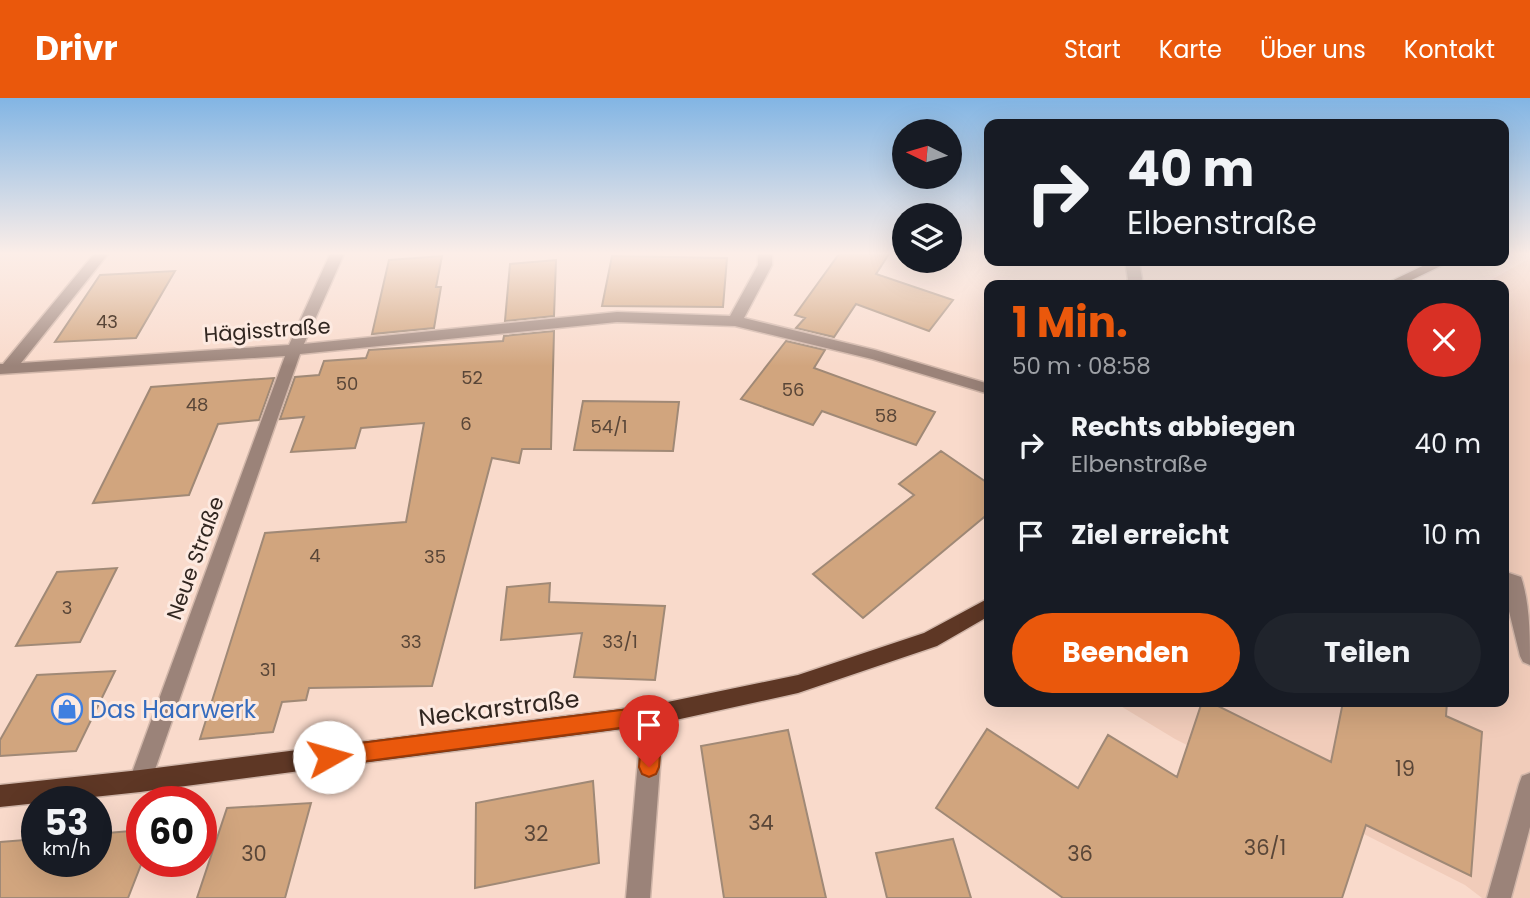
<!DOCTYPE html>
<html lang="de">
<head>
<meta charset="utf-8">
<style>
  :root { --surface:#171b24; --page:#20242c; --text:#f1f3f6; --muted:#9ea1a6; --accent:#ea580c }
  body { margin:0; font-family:Poppins,sans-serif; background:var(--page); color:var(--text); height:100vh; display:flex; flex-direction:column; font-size:26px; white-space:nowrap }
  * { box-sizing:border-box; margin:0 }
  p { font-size:23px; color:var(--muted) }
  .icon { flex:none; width:38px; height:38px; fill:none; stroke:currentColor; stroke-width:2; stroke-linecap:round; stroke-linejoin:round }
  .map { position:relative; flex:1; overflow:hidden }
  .details { position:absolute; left:984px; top:182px; width:525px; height:427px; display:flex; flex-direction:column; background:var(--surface); border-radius:14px; box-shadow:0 7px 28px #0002 }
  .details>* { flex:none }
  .hud { position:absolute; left:984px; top:21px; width:525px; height:147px; border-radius:14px; box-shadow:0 7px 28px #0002; background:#171b24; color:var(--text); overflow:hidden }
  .needle { width:46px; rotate:275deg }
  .controls { position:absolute; left:892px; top:21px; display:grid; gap:14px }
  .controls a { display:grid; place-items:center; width:70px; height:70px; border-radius:50%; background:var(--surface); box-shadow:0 7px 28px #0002; font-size:35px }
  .speed { position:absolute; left:21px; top:688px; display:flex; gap:14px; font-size:35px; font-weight:700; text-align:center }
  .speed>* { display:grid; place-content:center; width:91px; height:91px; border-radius:50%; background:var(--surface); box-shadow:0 7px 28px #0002; line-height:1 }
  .speed small { font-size:18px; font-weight:400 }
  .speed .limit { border:10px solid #d22; background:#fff; color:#111 }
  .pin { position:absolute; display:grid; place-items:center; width:60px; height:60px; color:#fff; margin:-72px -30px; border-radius:50% 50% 50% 0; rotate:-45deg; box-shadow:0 0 7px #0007 }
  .pin .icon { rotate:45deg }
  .me { position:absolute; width:77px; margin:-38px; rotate:83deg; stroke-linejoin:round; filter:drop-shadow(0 0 5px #0008) }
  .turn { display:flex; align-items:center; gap:24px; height:147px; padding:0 28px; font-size:32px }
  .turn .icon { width:91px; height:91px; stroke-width:2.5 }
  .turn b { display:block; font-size:49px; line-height:60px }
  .round { display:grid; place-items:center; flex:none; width:74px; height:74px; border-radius:37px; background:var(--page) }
  .summary { display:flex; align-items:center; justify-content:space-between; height:119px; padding:0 28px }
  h1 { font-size:42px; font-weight:700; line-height:52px; color:var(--accent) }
  .primary-button { display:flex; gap:14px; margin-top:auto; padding:14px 28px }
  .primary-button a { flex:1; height:80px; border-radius:42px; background:var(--accent); color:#fff; font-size:28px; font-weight:700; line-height:80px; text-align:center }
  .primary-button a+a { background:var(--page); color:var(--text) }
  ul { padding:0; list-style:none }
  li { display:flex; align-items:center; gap:21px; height:91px; padding:0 28px }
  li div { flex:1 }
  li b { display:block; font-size:26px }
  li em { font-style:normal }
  header { display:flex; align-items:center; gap:42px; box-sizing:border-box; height:98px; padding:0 35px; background:var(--accent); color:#fff }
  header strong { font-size:33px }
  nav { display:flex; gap:38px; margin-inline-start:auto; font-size:24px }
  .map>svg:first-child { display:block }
  .built { fill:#f1ccba }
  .building { fill:#d1a57e; stroke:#a08976; stroke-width:2 }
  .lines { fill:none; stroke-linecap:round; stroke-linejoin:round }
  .minor-casing { stroke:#d1b6a9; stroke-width:3 }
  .major-casing { stroke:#d1b6a9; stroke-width:3 }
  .minor { fill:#9b8379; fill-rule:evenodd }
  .major { fill:#5e3725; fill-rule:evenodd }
  .route { fill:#ea580c; stroke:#983908; stroke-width:2 }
  .labels { text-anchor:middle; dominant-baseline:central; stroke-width:6; stroke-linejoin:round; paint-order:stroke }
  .number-label { font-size:18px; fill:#594638 }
  .street-label { font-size:21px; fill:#312620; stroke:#fdeae1 }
  .near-number-label { font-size:21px; fill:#594638 }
  .near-street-label { font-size:24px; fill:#312620; stroke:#fdeae1 }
  .near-shop-label { font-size:24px; fill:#366cbe; stroke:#fdeae1; text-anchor:start }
</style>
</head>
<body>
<header>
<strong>Drivr</strong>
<nav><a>Start</a><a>Karte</a><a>Über uns</a><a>Kontakt</a></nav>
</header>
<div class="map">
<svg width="1530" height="800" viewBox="0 0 1530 800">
  <rect width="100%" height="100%" fill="#f9dacb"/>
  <path class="built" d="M1530 160V800H1482L1465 787 1175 641 1114 604H1503V187H1482Z"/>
  <path class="building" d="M839 156H889L876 176 953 202 929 233 856 206 834 239 796 230 805 220 795 217Z
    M442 158 436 189H441L434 230 372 236 389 162Z
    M612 158 727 160 723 209 602 208Z
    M556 162 554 218 505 223 510 166Z
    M175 173 136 240 55 244 100 177Z
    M554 233 551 351H522L519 365 492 360 432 588 309 590 306 602 282 604 273 634 200 641 265 435 406 424 424 325 361 330 355 350 291 354 304 319 280 321 295 279 319 277 324 263 366 260 369 252 503 243 504 238Z
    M786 243 825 252 814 270 935 314 916 347 822 313 813 327 741 301Z
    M274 280 259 322 218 326 189 397 93 405 151 289Z
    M583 303 679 304 673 353 574 352Z
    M941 353 989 386V415L863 520 813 476 914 397 899 386Z
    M117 470 80 544 16 548 57 474Z
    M550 485 549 504 665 508 655 582 574 579 582 535 501 542 507 489Z
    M115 573 76 653 0 658V642L37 577Z
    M1202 604H1210L1331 664 1343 604H1447L1446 618 1482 634 1471 778 1366 727 1342 800H1063L936 710 987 631 1078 690 1108 637 1177 679Z
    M788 632 826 800H724L701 648Z
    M593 683 599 765 475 790 476 705Z
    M311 705 285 800H197L227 710Z
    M142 732V764L128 800H0V744L37 741V763H96V736Z
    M953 741 971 800H887L876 755Z"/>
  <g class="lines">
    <g class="minor-casing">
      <path id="minor" d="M94 156H108L21 265 289 247 330 156H344L304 246 617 214 730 218 758 167V156H772V167L744 220 875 252 989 286V296L872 261 735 228 617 224 300 256 151 683 148 691 140 694 132 691 129 683 285 258 0 276V266H3Z
        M1125 163H1139L1142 181 1139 187H1125L1128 181Z
        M1503 473 1521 479C1530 506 1530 538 1530 567L1523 564 1520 558 1503 489Z
        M653 607 661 610 664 617 650 800H626L642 617 645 610Z
        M1530 675V729L1511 800H1487L1519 686 1522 678Z"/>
    </g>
    <g class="major-casing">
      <path id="major" d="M1433 163H1451L1401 187H1383Z
        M989 500V518L937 548 798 595 653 627 140 694 0 709V687L140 672 653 607 798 577 924 535Z"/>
    </g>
    <use href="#minor" class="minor"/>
    <use href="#major" class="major"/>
  </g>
  <linearGradient id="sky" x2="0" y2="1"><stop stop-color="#82b5e4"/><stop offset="0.58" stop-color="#fceee8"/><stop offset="1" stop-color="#fceee8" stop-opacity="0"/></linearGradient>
  <rect width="1530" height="268" fill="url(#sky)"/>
  <path class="route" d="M653 608 660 610 663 617 659 669 656 676 649 679 642 676 639 669 643 627 329 668 322 665 319 659 322 652 329 649Z"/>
  <defs>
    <g id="shop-ring" transform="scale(1.575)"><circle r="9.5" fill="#fdeae1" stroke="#3f7fe0" stroke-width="1.5"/><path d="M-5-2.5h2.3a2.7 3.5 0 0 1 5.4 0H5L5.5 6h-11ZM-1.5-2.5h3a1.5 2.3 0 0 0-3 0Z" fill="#3f7fe0"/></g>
  </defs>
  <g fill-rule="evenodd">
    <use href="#shop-ring" x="67" y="611"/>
  </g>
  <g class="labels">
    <g class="number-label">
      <text x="107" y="223">43</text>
      <text x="472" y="279">52</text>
      <text x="347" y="285">50</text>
      <text x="793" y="291">56</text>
      <text x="197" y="306">48</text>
      <text x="886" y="317">58</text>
      <text x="466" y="325">6</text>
      <text x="609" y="328">54/1</text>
      <text x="315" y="457">4</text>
      <text x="435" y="458">35</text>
      <text x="67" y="509">3</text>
      <text x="411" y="543">33</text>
      <text x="620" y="543">33/1</text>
      <text x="268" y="571">31</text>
    </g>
    <g class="street-label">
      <text transform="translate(267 232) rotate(-4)">Hägisstraße</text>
      <text transform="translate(195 460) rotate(-70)">Neue Straße</text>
    </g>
    <g class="near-number-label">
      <text x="1405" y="670">19</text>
      <text x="761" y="724">34</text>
      <text x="536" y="735">32</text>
      <text x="1265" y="749">36/1</text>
      <text x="254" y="755">30</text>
      <text x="1080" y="755">36</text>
    </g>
    <g class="near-street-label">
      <text transform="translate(499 610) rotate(-7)">Neckarstraße</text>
    </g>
    <g class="near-shop-label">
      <text x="90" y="611">Das Haarwerk</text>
    </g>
  </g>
</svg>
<div class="controls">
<a><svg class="needle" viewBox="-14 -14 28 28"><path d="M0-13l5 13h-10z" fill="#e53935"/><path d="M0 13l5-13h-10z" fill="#9ea1a6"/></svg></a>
<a><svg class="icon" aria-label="layers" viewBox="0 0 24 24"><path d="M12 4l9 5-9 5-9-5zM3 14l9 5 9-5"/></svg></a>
</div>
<div class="speed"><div>53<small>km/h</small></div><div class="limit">60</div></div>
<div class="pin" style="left:649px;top:669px;background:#d93025"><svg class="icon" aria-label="arrive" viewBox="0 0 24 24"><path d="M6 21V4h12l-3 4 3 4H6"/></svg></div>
<svg class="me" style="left:329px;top:659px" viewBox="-20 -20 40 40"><circle r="19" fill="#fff"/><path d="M0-13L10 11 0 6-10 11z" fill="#ea580c"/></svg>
<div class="hud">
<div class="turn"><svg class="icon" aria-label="right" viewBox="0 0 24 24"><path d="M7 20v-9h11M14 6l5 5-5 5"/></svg><div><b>40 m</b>Elbenstraße</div></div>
</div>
<section class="details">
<div class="summary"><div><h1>1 Min.</h1><p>50 m · 08:58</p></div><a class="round" style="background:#d93025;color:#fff"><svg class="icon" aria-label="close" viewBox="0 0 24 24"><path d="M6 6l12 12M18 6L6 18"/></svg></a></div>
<ul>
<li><svg class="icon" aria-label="right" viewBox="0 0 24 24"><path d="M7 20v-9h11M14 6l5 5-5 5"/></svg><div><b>Rechts abbiegen</b><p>Elbenstraße</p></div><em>40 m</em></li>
<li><svg class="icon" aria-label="arrive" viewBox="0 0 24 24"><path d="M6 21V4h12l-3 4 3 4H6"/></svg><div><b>Ziel erreicht</b></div><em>10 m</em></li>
</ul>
<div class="primary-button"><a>Beenden</a><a>Teilen</a></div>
</section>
</div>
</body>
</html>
